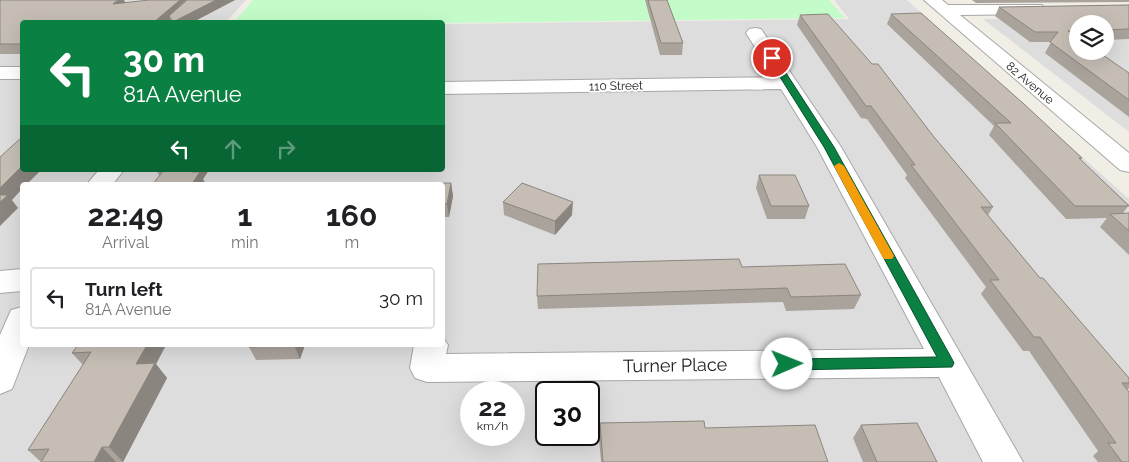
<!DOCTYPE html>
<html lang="en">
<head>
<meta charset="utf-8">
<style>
  :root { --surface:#fff; --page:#f2f2f2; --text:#202124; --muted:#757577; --line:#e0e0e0 }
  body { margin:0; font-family:Raleway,sans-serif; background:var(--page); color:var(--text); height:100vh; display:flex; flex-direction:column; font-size:19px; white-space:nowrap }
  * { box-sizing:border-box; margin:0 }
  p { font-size:16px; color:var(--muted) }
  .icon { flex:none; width:28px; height:28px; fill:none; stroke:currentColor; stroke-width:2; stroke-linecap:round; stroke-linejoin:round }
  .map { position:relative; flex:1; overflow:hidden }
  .side { position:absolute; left:20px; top:182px; width:425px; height:165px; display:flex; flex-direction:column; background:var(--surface); border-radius:5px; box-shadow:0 5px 20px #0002 }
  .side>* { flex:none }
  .top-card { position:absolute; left:20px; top:20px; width:425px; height:152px; border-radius:5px; box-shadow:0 5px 20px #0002; background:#0b8043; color:#fff; overflow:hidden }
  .fabs { position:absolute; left:1069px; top:15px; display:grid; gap:10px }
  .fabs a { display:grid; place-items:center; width:45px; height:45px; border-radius:50%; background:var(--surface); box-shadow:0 5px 20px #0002; font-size:25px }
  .speed { position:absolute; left:460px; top:381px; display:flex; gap:10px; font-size:25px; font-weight:700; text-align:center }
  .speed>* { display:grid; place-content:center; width:65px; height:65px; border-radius:50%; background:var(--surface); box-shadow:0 5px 20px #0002; line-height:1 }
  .speed small { font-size:12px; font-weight:400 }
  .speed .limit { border:2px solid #111; border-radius:8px; background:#fff; color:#111 }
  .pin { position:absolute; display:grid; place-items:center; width:42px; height:42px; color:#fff; margin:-21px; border:2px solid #fff; border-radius:50%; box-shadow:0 1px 5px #0007 }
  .me { position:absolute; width:55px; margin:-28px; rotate:89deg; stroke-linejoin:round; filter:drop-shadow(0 0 4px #0008) }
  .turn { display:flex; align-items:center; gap:18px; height:105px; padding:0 20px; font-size:22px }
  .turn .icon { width:65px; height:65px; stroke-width:2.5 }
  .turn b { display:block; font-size:35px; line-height:42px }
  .lanes { display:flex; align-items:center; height:48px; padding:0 20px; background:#0003; justify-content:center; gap:25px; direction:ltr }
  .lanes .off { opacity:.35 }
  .eta { display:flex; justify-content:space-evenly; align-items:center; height:85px; text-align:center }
  .eta b { font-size:30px; font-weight:700; line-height:35px }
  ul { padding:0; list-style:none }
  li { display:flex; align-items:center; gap:15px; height:62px; margin:0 10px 8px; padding:0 10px; border:2px solid var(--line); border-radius:5px }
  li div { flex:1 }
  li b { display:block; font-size:19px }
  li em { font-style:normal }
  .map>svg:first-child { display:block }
  .residential { fill:#dedddd; fill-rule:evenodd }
  .park { fill:#c3fcc9 }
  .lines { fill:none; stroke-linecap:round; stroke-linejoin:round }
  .street-casing { stroke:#a7a7a7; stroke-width:2 }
  .street { fill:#fff; fill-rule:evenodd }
  .wall { fill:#aaa39c }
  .shaded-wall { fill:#8b857f }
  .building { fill:#c6beb5; stroke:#8b857f }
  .route { fill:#0b8043; stroke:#07532c }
  .slow { fill:#f59e0b }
  .labels { text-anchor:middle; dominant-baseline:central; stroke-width:4; stroke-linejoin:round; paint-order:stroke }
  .far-street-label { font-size:12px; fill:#202020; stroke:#fff }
  .near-street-label { font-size:18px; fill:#202020; stroke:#fff }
</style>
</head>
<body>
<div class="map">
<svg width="1129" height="462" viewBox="0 0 1129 462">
  <rect width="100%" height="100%" fill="#f1eee6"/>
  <path class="residential" d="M0 0H246L226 22H22V170H442L443 24 849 19 834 0H907L1129 199V462H0ZM22 185H442V345H22ZM471 392H514V435H471ZM546 392H589V435H546Z
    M1129 18V132L983 19ZM1078 24H1105V51H1078Z"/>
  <path class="park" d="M253 0H829L845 18 443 23 234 22Z"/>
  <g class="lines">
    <g class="street-casing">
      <path id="street" d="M924 0H942L948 5H1042L1044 9 1042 13 1036 14 960 15 1129 153V172L1120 170Z
        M755 28 761 29 841 147 1023 462H983L939 377 427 382 415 378 410 368 414 345H442V336L448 345 446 354 924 349 817 147 781 89 442 94V82L774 77 746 33 749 29Z
        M0 67H22V79H0Z
        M99 170H124L112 185H86Z
        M22 269V291L0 293V271Z
        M22 307V345H29L12 389 0 394V335L11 310Z"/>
    </g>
    <use href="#street" class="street"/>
  </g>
  <path class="wall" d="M0 0H124L125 3 187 0H235L193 22H172L171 21 22 22V54H0Z
    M645 0H667L683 43 682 55H660Z
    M972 0H1129V2L976 3Z
    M1129 5V39L1105 40V24H1078V51L1129 73V117L1045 53 1051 42H1030L995 16 999 7Z
    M891 14 1082 158 1080 160 1129 205 1123 213H1129V255L1100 227 1107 218 1066 219 989 135 994 126 887 24Z
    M800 15 934 137 993 207 988 215 1040 278 1129 378V388L1127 390 1129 462H1098L1093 456 1098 451 1029 351H1023L981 294 986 287 905 178 907 175 867 119 861 118 797 25Z
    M156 170H209L203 179 206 185 159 175Z
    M759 175 809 206 805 219H767L756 188Z
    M451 183 453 196 449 217H442V185Z
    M503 202 572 215 555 235 504 215Z
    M742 267 861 295 854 309 786 311 783 302 538 309 537 296Z
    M78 345H166L156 364 167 378 123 462H41L28 450 83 365 72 353Z
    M249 345H305L300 359 256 360 249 347Z
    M600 423 705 428 828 462H601L599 439Z
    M861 425 937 462H863L853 438Z"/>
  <path class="shaded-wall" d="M118 0H124L127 6 113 4Z
    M180 0H186L169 16 171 21 169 22H154Z
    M216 0H235L193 22H173Z
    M22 166V170H41L26 185H22V189L12 200 18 208 0 226V188Z
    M194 170H209L203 179 206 185H191L192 172Z
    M451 183 453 196 449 217 447 204Z
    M573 202 572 215 555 235V221Z
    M147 345H166L156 364 167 378 123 462 109 447 136 364Z
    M294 345H305L300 359Z
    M102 447 116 462H94Z"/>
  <path class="building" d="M0 0H118L113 4 149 0H180L154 22H22V44H0Z
    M187 0H216L173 22 169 16Z
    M648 0H667L683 43H661Z
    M1129 5V29L1105 30V24H1078V31H1068L1078 38V51H1097L1129 73V100L1050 42 1058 32H1035L999 7Z
    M921 13 1024 104 1082 158H1079L1129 206H1075L995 123H1011L891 14Z
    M828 14 872 64H878L934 137 993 207H981L1040 278H1043L1129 378V383H1122L1129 392V462H1122L1108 443H1116L1040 337H1034L990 280H999L911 165H915L871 106H866L800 15Z
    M22 137V166L0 188V157Z
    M164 170H194L192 172H200L191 185H152Z
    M759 175H795L809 206H771Z
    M451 183 447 204H442V185H403L404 184Z
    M522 183 573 202 555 221 503 202Z
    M0 195H8L0 202Z
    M1129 213V231L1110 214Z
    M739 259 742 267 845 264 861 295 791 297 787 288 537 296 538 264Z
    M78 345H147L136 364 155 363 109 447H102L94 462H41L49 449 28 450 91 352 72 353Z
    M249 345H294L249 347Z
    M704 421 705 428 815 425 828 462H603L600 423Z
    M917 423 937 462H877L861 425Z"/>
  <path class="route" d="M769 56H775L834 147 952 359 954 363 952 367 787 370 782 369 780 364 782 360 787 359 937 357 824 147 768 58Z"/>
  <path class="slow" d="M839 163 844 166 894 256 892 259H884L882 256 834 166Z"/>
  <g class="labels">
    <g class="far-street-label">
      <text transform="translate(1030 83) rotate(40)">82 Avenue</text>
      <text transform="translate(616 86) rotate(-1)">110 Street</text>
    </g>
    <g class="near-street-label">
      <text transform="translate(675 365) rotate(-1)">Turner Place</text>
    </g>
  </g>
</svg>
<div class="fabs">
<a><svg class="icon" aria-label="layers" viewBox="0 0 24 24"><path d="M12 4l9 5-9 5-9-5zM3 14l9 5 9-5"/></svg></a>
</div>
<div class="speed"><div>22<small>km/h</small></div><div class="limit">30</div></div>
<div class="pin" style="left:772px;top:58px;background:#d93025"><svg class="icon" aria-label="arrive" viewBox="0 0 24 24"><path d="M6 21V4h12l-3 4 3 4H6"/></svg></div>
<svg class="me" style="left:787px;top:364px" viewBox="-20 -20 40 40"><circle r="19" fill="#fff"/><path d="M0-13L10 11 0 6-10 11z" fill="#0b8043"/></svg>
<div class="top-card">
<div class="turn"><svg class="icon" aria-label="left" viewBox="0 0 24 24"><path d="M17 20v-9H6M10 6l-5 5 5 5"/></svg><div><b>30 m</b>81A Avenue</div></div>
<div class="lanes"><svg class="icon" aria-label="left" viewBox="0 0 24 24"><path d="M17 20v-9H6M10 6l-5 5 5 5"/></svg><svg class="icon off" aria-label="ahead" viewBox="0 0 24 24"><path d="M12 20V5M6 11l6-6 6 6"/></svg><svg class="icon off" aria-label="right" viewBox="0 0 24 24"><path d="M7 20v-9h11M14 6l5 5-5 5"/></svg></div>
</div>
<section class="side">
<div class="eta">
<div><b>22:49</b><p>Arrival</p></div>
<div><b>1</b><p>min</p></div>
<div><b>160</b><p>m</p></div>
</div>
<ul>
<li><svg class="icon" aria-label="left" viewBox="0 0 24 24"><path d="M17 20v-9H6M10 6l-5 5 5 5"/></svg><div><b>Turn left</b><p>81A Avenue</p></div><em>30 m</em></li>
</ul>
</section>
</div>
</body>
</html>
